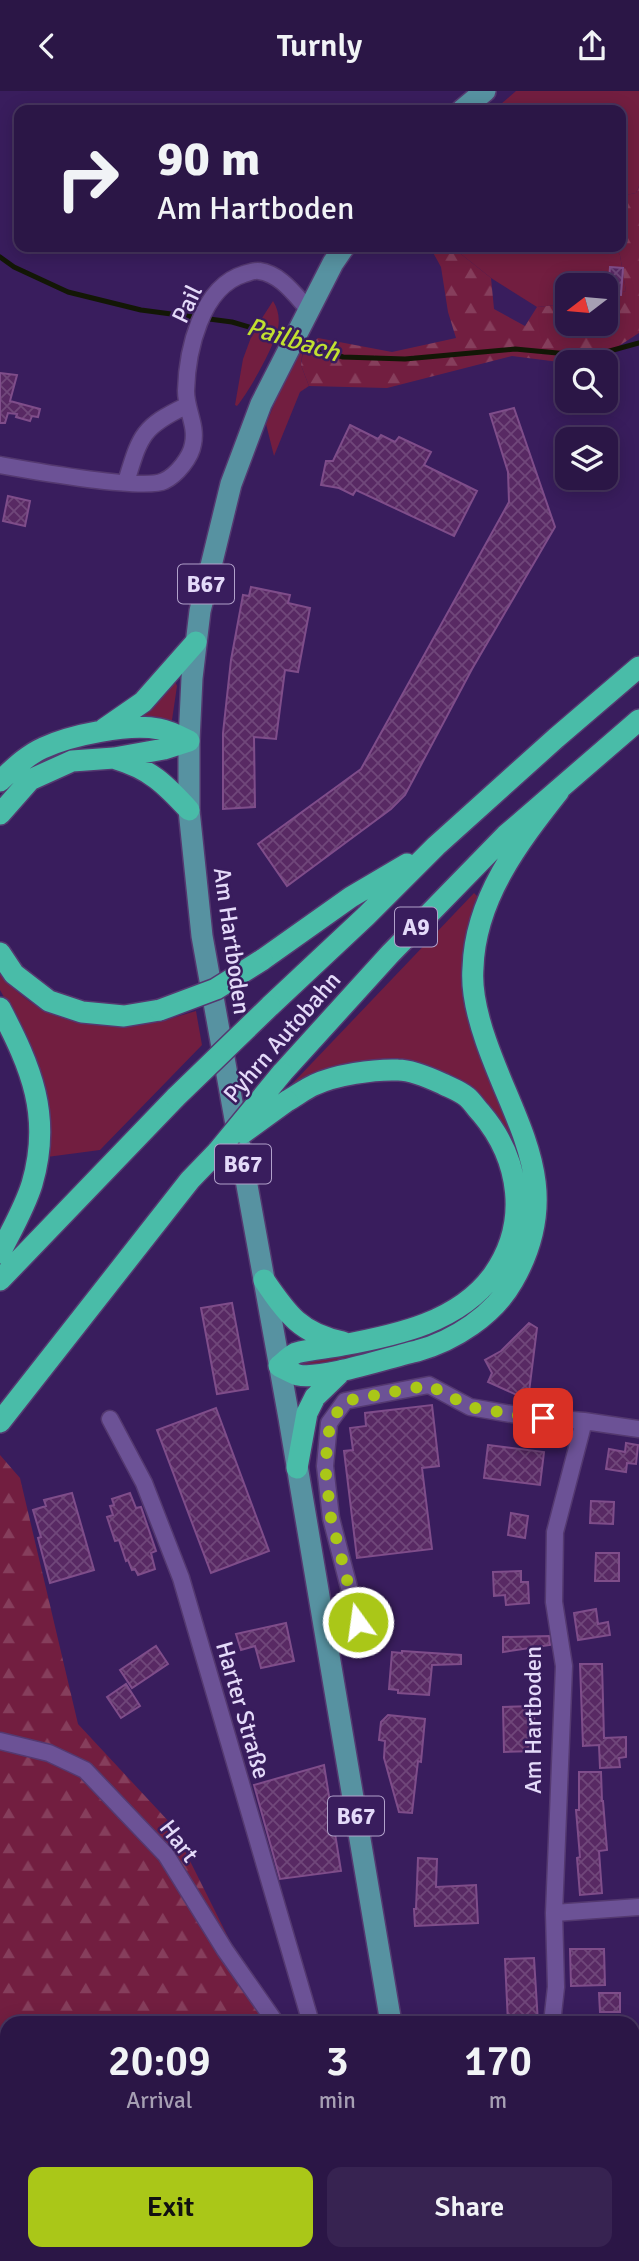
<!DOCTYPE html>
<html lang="en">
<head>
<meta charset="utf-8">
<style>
  :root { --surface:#2b1646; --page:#372351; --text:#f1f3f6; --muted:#a69fb3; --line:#47355f; --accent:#aac718 }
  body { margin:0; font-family:Signika,sans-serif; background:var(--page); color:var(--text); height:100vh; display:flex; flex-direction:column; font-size:26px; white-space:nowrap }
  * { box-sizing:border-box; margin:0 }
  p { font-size:23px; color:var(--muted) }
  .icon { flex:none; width:38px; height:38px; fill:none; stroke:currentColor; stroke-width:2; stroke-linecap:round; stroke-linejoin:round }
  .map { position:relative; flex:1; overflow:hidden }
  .panel { position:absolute; left:0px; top:1925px; width:640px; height:245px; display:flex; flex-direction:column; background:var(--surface); border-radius:21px 21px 0 0; box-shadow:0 4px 18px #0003,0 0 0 2px var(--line) }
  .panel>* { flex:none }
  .hud { position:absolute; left:14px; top:14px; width:612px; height:147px; border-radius:14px; box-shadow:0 4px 18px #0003,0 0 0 2px var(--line); background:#2b1646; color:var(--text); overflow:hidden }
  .needle { width:46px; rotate:254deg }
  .buttons { position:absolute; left:555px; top:182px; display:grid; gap:14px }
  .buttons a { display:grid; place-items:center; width:63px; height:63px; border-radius:14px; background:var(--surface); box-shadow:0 4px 18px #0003,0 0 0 2px var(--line); font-size:35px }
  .pin { position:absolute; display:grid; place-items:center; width:60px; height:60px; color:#fff; margin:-30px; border-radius:14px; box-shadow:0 4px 10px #0006 }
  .me { position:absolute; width:77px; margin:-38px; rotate:346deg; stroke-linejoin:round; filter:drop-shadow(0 0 5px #0008) }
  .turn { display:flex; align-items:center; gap:24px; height:147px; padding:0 28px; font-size:32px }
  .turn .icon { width:91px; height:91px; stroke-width:2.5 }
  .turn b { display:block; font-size:49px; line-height:60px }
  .eta { display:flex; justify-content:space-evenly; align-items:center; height:119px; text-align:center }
  .eta b { font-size:42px; font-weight:600; line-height:49px }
  .action { display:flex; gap:14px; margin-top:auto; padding:14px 28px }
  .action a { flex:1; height:80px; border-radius:14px; background:var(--accent); color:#111; font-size:28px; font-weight:600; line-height:80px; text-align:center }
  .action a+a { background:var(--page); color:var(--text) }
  header { display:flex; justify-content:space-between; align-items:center; height:91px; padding:0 28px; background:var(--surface); font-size:32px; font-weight:600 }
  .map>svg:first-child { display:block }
  .grass { fill:#721e40 }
  .forest { fill:url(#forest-firs) }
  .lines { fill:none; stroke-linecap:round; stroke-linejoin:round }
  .stream { stroke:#131706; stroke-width:5 }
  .building { fill:url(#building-cross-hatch); stroke:#7f4d8a; stroke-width:2 }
  .street-casing { stroke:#543970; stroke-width:19 }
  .primary-casing { stroke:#543970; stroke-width:24 }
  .highway-casing { stroke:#543970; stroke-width:24 }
  .street { stroke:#6c5296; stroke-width:16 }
  .primary { stroke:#5792a1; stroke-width:21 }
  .highway { stroke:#49bca8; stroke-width:21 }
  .highway-bridge-casing { stroke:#543970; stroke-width:24; stroke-linecap:butt }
  .highway-bridge { stroke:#49bca8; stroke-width:21 }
  .route { stroke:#aac718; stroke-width:12; stroke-dasharray:0 21.6 }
  .labels { text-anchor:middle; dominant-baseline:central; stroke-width:5; stroke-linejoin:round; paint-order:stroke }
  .shield { fill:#391d5d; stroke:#b1a1ca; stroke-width:2 }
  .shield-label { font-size:23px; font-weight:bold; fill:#e4daf9 }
  .street-label { font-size:24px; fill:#e4daf9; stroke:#391d5d }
  .water-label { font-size:26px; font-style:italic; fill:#c2e130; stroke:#391d5d }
</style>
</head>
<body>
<header><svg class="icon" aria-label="back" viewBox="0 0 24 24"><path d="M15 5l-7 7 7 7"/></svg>Turnly<svg class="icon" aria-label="share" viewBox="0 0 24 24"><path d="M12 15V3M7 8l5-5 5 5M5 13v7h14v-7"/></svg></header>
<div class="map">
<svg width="639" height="2170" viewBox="0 0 639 2170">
  <defs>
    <pattern id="forest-firs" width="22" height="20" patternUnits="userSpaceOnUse" patternTransform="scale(1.75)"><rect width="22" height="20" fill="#721e40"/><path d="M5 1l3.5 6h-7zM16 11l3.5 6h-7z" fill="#863e5c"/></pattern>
    <pattern id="building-cross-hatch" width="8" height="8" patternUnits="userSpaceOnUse" patternTransform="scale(1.75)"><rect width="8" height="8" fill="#582963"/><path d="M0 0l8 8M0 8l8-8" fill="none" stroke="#70477a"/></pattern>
  </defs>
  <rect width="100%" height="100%" fill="#391d5d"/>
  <path class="grass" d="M516 0H639V95L636 102 621 105V19H494Z
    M452 156H615L620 164 626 200 606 206V194H567V213L537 216 491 187Z
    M273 210C278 218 280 227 278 237 275 254 249 301 237 315L235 314 243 268 253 241Z
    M305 238 301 274 309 295 300 301 274 365 266 333Z
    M175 590 177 595 172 629 138 630 137 627Z
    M474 802 479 807 466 845 462 896 475 946 527 1080 517 1173 484 1213 446 1239 405 1254 304 1276 299 1271 438 1238C460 1228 476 1216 492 1198L517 1065 504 1035 431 979 288 1000 291 994Z
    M0 882C41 935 99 940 161 929L162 930 196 920 202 954 100 1059 47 1066 33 962 27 947 0 899Z"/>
  <path class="forest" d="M639 95V242L594 271 567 272 512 265 387 297 309 295 301 274 303 261 318 247 392 261 456 247 448 221 441 176 430 156H452L491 187 494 218 525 235 537 216 567 213V233H606V206L626 200 620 164 615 156H621V105L636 102Z
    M0 1364 20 1387 78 1633 172 1734 271 1932H7V2163H349L350 2170H0Z"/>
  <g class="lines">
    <path class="stream" d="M0 166 14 176 68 201 141 219 232 231 287 247
      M300 252 343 266 405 268 515 258 568 263 606 261 639 252"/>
  </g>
  <path class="building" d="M610 176 623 177 621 204 608 203Z
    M0 282 17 284 10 310 40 318 38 326 32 325 30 330 16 326 17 323 8 322 5 332H0Z
    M514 317 555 436 472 578 405 704 391 718 287 795 258 753 361 678 509 411 508 381 490 323Z
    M350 334 378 348 381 344 395 351 399 346 431 361 424 374 477 400 454 445 356 399 353 404 339 397 321 394 326 370H333Z
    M8 405 30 410 25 435 3 430Z
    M251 496 290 504 288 512 310 517 298 581 285 579 276 648 254 646 255 716 223 718V642L231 569 243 504 249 505Z
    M232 1212 248 1298 217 1303 201 1217Z
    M529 1232 537 1237 528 1309 488 1291 492 1282 485 1269 501 1260Z
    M432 1314 439 1375 422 1377 432 1458 357 1467 344 1360 353 1359 350 1337 366 1335 365 1322Z
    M216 1317 269 1460 211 1482 157 1339Z
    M626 1352 638 1354 636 1373 627 1372 626 1381 606 1378 609 1358 625 1361Z
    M488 1354 544 1361 540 1394 484 1387Z
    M72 1402 94 1479 50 1492 38 1447 41 1446 33 1419 46 1415 44 1409Z
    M130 1402 136 1417 141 1416 156 1460 151 1462 155 1478 138 1484 135 1478 132 1479 128 1469 126 1470 119 1449 115 1450 107 1426 113 1424 110 1415 114 1414 112 1408Z
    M591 1410 614 1411 613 1433 590 1432Z
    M511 1422 528 1425 525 1447 508 1444Z
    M596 1462H619V1490H595Z
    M521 1480V1491H528L529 1512 506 1514 505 1504 494 1505 493 1481Z
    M596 1518 598 1533 608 1531 610 1544 578 1549 574 1522Z
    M286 1532 294 1570 261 1577 255 1555 241 1559 236 1543Z
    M549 1545 550 1554 503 1561V1546Z
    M156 1555 168 1573 132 1597 120 1579Z
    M402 1560 461 1564V1573L432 1574 429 1604 398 1602V1599L389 1598 392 1561 402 1562Z
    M580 1573H602L604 1647 626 1646V1666L619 1667 620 1676 600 1677 599 1654 583 1655Z
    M126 1593 140 1615 121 1627 107 1606Z
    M534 1615 535 1660 504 1661 503 1616Z
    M388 1624 425 1628 421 1671 418 1670 412 1722 399 1721 384 1667 385 1650 379 1649 381 1631Z
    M324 1674 341 1780 280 1788 254 1694Z
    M579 1681H601L602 1710H603L607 1759 599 1760 602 1802 580 1804 577 1767 580 1766 576 1719H579Z
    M418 1767 437 1768 436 1796 476 1794 478 1832 415 1835 414 1818H416Z
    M570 1858H604L605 1894 571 1895Z
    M534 1867 538 1932H508L505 1868Z
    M599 1902H620V1921H600Z"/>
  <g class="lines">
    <g class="street-casing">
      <path id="street" d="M0 374C28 379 144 400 164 390 177 384 191 366 193 353 197 334 186 319 186 300 187 260 201 196 244 183 248 182 255 179 259 180 281 183 295 204 309 219
        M126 391C140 346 141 336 186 315
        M110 1328 144 1392 181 1487 311 1932
        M326 1544 358 1531 331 1427 325 1375 329 1332 345 1310 429 1294 470 1316 523 1325 584 1330 639 1338
        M0 1650 49 1662 85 1679 166 1764 225 1859 276 1932
        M554 1822 639 1816
        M552 1932 556 1896 554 1822 564 1575 554 1511 555 1441 584 1330
        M370 2163 371 2170
        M606 2163 608 2170"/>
    </g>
    <g class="primary-casing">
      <path id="primary" d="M462 19 485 0
        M344 156 333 172 261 313 231 393 200 520 192 587 189 650V719L202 845 289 1327 391 1932
        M433 2163 435 2170"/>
    </g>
    <g class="highway-casing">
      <path id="highway" d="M104 638 143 611 196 551
        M116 668C150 678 165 693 189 719
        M0 690C13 678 27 664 43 657 71 644 129 632 159 638 170 640 179 645 189 650
        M0 723 30 689 72 670 114 667 164 658 189 650
        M0 862 14 883 49 910 82 921 124 925 160 919
        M262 869 351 806 407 773
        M270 915 366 825 436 755 556 647 639 576
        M0 917C31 976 52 1025 32 1093 25 1116 11 1140 0 1162
        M282 982 390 863 506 744 639 629
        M287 1010C296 1005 305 998 314 994 335 984 374 978 398 979 412 979 430 987 443 993 451 997 460 1000 467 1006 472 1010 476 1017 481 1022 520 1068 530 1132 493 1184 459 1231 397 1244 343 1254 328 1257 310 1258 296 1262 290 1265 284 1271 279 1275 285 1278 292 1282 298 1284 323 1289 390 1266 417 1260 454 1250 494 1224 513 1190 566 1097 516 1037 486 950 478 927 471 901 473 877 475 808 518 752 559 700
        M0 1189 176 1006
        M264 1189C287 1223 301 1243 343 1251
        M0 1331 190 1089 218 1060
        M297 1377 307 1322 315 1306 343 1279"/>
    </g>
    <use href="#street" class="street"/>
    <use href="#primary" class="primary"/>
    <use href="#highway" class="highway"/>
    <g class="highway-bridge-casing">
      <path id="highway-bridge" d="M160 919 216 898 262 869
        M176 1006 270 915
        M243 1042 287 1010
        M218 1060 282 982"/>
    </g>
    <use href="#highway-bridge" class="highway-bridge"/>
  </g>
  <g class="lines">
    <path class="route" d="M358 1531 331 1427 325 1375 330 1332 345 1310 429 1294 470 1316 523 1325 543 1327"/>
  </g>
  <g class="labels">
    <g class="shield">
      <rect x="178" y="473.5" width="56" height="39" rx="5"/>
      <rect x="395" y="816.5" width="42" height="39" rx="5"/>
      <rect x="215" y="1053.5" width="56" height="39" rx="5"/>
      <rect x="328" y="1705.5" width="56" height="39" rx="5"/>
    </g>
    <g class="shield-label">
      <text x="206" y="493">B67</text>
      <text x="416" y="836">A9</text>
      <text x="243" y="1073">B67</text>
      <text x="356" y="1725">B67</text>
    </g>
    <g class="street-label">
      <text transform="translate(187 213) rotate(-64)">Pail</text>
      <text transform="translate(232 850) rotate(82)">Am Hartboden</text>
      <text transform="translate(282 946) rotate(-49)">Pyhrn Autobahn</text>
      <text transform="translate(243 1619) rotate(74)">Harter Straße</text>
      <text transform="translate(533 1629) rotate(-90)">Am Hartboden</text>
      <text transform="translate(179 1750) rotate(52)">Hart</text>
    </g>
    <g class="water-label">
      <text transform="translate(293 249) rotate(17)">Pailbach</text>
    </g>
  </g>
</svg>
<div class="buttons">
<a><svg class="needle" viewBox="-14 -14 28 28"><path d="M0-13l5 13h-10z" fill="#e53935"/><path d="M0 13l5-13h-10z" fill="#a69fb3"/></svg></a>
<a><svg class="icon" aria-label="search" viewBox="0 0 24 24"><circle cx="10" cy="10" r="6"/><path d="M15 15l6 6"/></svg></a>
<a><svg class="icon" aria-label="layers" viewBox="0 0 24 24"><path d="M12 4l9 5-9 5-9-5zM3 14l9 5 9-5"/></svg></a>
</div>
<div class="pin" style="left:543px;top:1327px;background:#d93025"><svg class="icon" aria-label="arrive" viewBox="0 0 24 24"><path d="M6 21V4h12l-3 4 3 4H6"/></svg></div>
<svg class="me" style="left:358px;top:1531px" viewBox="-20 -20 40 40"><circle r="17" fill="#aac718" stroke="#fff" stroke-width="3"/><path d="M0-11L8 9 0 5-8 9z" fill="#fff"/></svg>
<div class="hud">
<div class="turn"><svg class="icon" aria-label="right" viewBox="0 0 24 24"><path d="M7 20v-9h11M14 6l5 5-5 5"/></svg><div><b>90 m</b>Am Hartboden</div></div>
</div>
<section class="panel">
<div class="eta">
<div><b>20:09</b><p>Arrival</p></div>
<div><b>3</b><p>min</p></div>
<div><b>170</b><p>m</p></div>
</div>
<div class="action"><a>Exit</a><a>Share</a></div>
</section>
</div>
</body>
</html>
